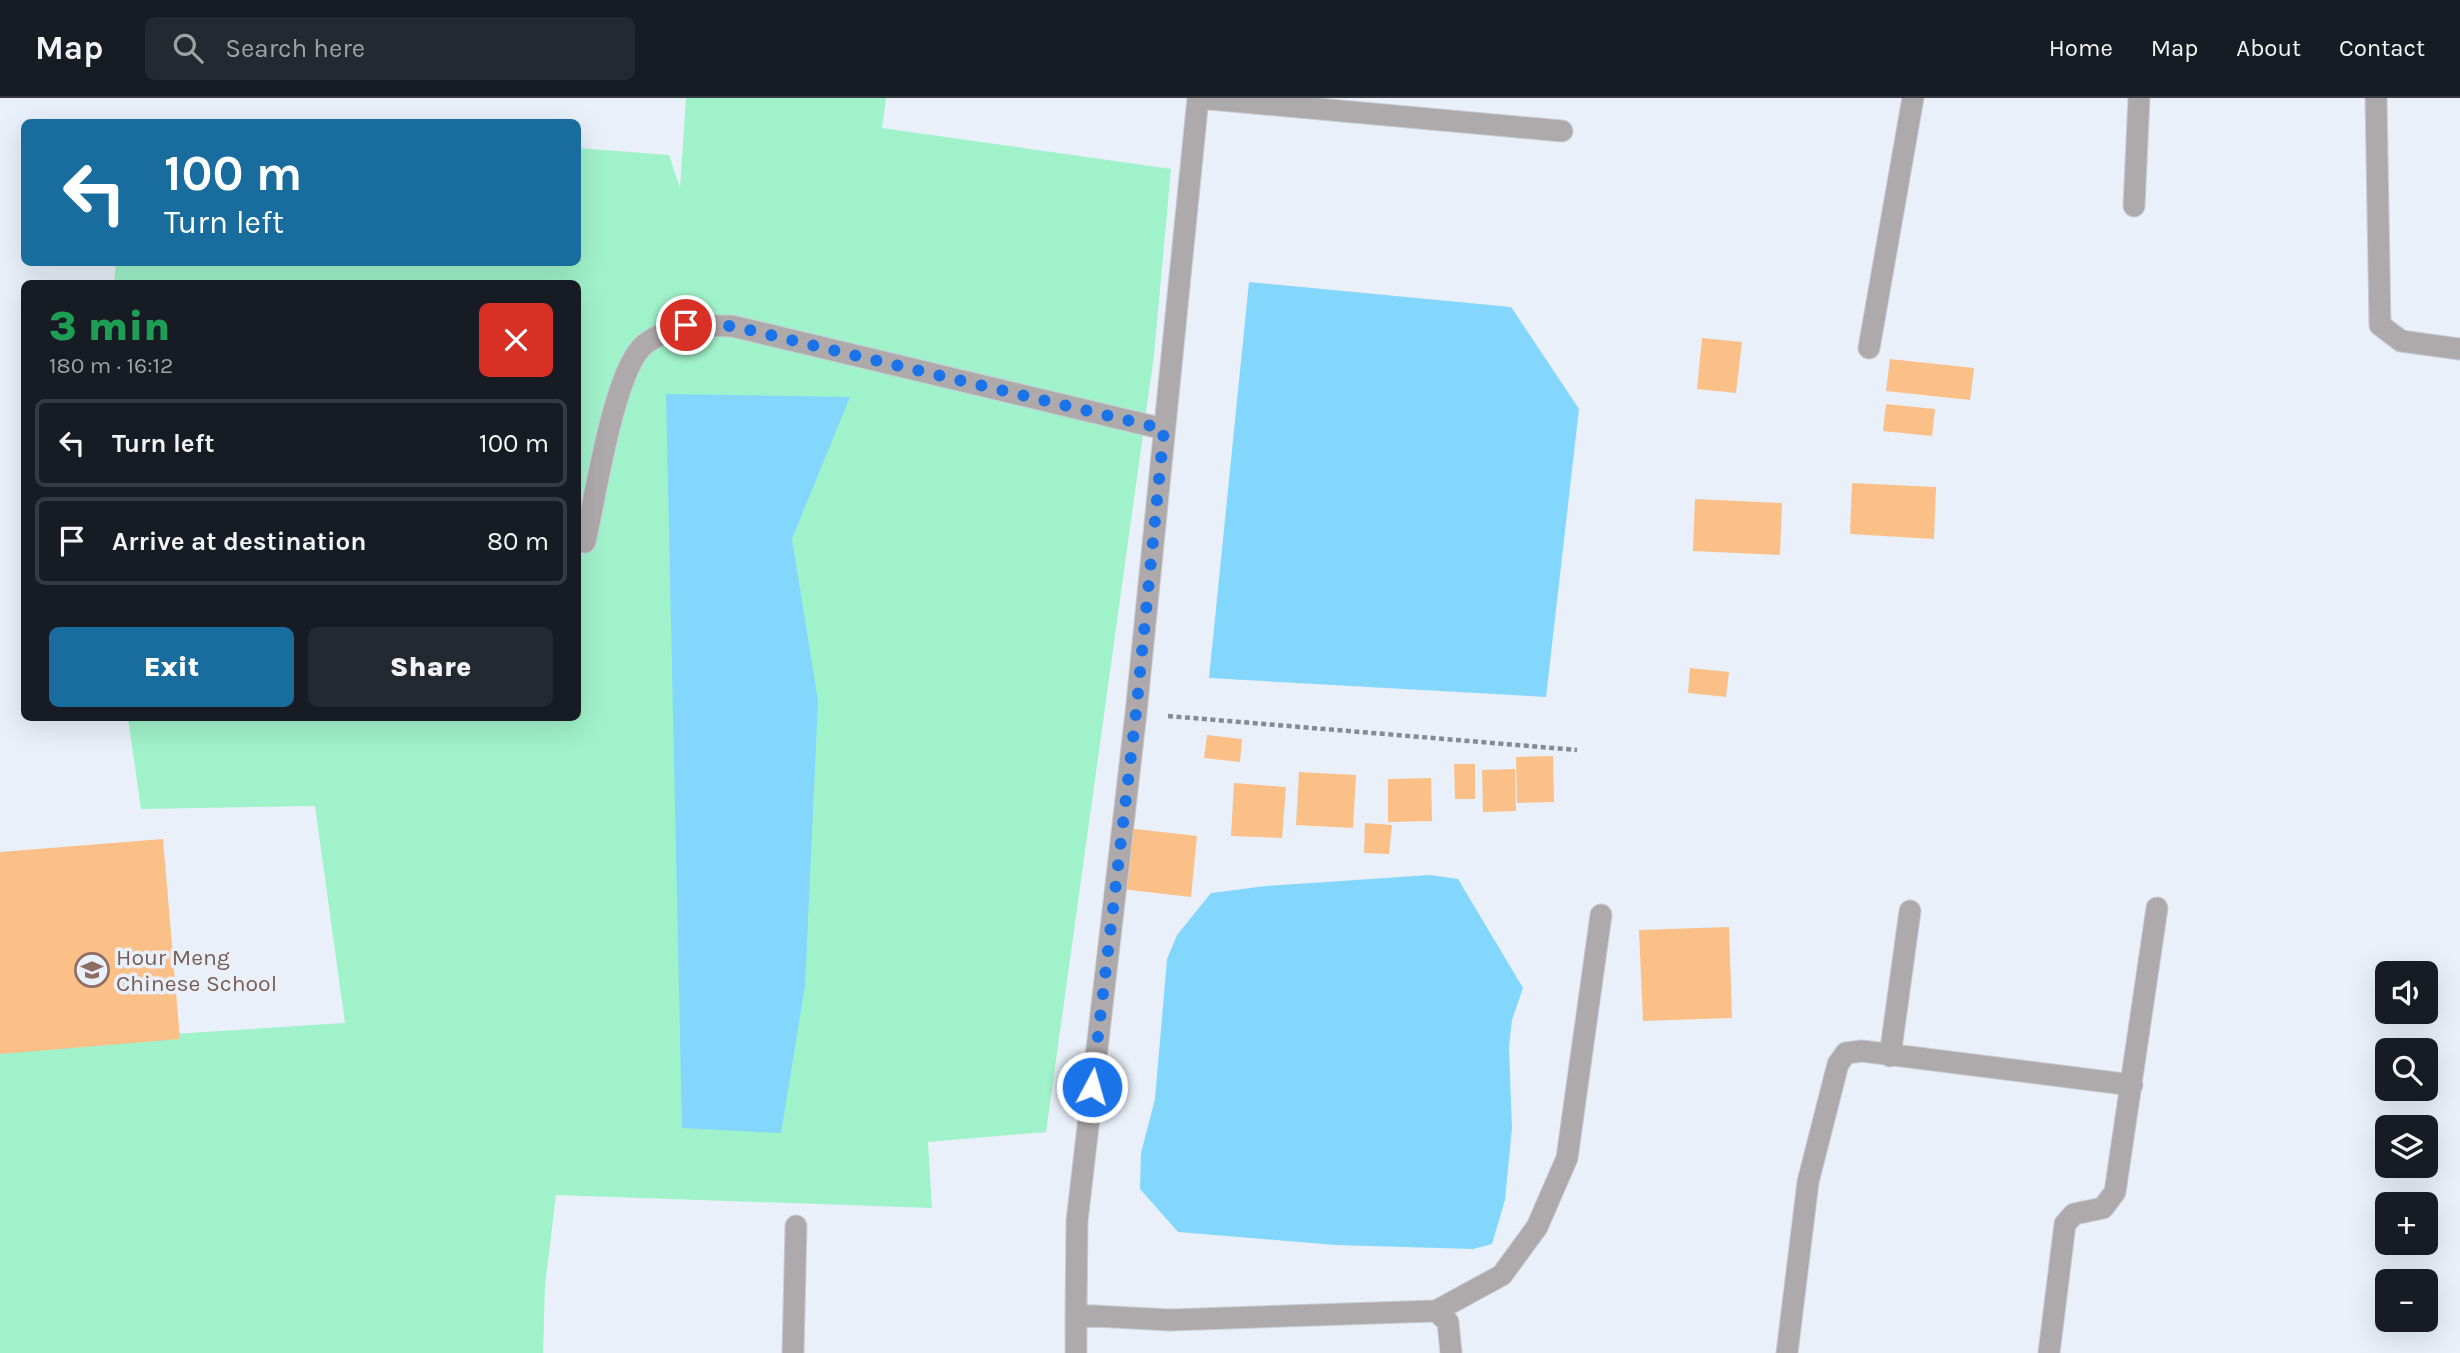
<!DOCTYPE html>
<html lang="en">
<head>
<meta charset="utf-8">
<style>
  :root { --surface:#171b24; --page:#242831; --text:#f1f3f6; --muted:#9ea1a6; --line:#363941; --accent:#196d9e }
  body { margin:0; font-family:Karla,sans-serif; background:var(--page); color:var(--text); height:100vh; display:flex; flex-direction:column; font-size:26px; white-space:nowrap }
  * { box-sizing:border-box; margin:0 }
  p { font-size:23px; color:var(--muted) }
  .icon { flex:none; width:38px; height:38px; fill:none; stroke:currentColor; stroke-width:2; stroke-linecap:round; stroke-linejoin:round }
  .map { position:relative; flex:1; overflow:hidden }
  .sheet { position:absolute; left:21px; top:182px; width:560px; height:441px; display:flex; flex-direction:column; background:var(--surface); border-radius:10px; box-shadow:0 7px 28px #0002 }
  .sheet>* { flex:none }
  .guide { position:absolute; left:21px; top:21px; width:560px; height:147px; border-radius:10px; box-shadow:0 7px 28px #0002; background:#196d9e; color:#fff; overflow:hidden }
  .tools { position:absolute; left:2375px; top:863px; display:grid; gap:14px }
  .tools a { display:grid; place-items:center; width:63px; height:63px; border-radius:10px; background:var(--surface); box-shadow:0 7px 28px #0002; font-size:35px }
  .pin { position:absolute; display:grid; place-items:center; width:60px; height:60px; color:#fff; margin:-30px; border:4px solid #fff; border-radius:50%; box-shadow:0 2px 7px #0007 }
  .me { position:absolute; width:77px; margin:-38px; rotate:6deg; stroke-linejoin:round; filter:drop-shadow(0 0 5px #0008) }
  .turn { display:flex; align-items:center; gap:24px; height:147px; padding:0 28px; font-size:32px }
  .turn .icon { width:91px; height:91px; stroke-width:2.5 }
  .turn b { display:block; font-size:49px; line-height:60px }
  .round { display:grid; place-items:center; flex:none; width:74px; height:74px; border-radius:10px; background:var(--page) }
  .overview { display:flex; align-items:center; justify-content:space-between; height:119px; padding:0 28px }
  h1 { font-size:42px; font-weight:800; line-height:52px; color:#1e9e55 }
  .button { display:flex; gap:14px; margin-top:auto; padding:14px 28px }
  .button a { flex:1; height:80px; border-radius:10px; background:var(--accent); color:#fff; font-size:28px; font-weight:800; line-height:80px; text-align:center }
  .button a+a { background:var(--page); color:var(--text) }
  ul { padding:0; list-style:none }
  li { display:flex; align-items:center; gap:21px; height:88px; margin:0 14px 10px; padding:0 14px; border:4px solid var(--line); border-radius:10px }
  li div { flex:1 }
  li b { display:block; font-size:26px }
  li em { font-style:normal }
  header { display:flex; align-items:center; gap:42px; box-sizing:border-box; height:98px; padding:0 35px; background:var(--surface); border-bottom:2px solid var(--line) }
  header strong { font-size:33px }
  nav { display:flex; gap:38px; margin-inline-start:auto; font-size:24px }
  .search { width:490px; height:63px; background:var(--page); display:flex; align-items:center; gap:18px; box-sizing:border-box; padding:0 24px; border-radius:10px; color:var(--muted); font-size:26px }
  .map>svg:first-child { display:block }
  .green { fill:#a0f2ca }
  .water { fill:#83d7fd }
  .building { fill:#fac088 }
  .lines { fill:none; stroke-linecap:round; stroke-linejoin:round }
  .lane-casing { stroke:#c7cdd5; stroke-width:23 }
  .street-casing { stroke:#c7cdd5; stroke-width:23 }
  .path { stroke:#868b92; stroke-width:4.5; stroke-dasharray:5 3.5; stroke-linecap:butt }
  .lane { stroke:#aea9aa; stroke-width:21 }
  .street { stroke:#aea9aa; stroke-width:21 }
  .route { stroke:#1a73e8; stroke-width:12; stroke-dasharray:0 21.6 }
  .labels { text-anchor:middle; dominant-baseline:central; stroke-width:7; stroke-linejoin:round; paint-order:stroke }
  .education-label { font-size:23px; fill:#785e54; stroke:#e9f0f9; text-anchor:start }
</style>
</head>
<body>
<header>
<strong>Map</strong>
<div class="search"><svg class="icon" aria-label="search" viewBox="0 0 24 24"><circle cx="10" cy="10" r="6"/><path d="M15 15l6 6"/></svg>Search here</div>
<nav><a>Home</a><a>Map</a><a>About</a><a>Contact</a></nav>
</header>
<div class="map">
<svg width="2460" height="1255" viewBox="0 0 2460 1255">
  <rect width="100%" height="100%" fill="#e9f0f9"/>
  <path class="green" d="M686 0H886L882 30 1171 71 1154 257 1046 1034 928 1044 932 1110 556 1097 545 1188 543 1255H0V947L345 925 315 708 141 711 128 620H578V186L114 185 116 165 578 164V50L669 57 680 90Z"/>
  <path class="water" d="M1249 184 1511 209 1579 311 1546 599 1209 580Z
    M666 296 850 299 792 441 818 603 805 888 781 1035 682 1030Z
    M1430 777 1458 781 1523 890 1512 922 1509 948 1512 1030 1505 1102 1492 1146 1473 1151 1335 1147 1178 1134 1140 1091 1141 1055 1155 1001 1167 861 1177 837 1211 795 1266 788Z"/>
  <path class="building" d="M1702 240 1742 244 1736 295 1697 291Z
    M1890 261 1974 270 1970 302 1886 293Z
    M1886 306 1935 311 1932 338 1883 333Z
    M1852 385 1936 389 1934 441 1850 436Z
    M1695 401 1782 405 1780 457 1693 453Z
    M1690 570 1729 574 1726 599 1688 595Z
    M1207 637 1242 641 1240 664 1204 660Z
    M1553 658 1554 704 1517 705 1516 659Z
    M1454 666H1475V701H1455Z
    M1515 671 1516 713 1483 714 1482 672Z
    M1299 674 1356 677 1353 730 1296 727Z
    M1431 680 1432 723 1388 724V681Z
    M1234 685 1286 689 1282 740 1231 738Z
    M1365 725 1392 727 1389 756 1364 755Z
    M1127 730 1197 738 1191 799 1121 791Z
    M163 741 180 941 0 956V754Z
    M1729 829 1732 920 1643 923 1639 832Z"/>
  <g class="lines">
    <g class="lane-casing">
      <path id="lane" d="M585 444C595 402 614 270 645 246 671 226 701 227 732 228L1164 331
        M1436 1213 1502 1177 1537 1129 1567 1060 1601 817"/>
    </g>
    <g class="street-casing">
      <path id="street" d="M1198 0 1136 615 1077 1123 1076 1217 1170 1222 1436 1213 1448 1224 1451 1255
        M1198 0 1562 33
        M2376 0 2380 227 2401 243 2460 251
        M2134 108 2139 0
        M1869 250 1913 0
        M1890 958 1910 813
        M793 1255 796 1128
        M1076 1255V1217
        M1787 1255 1808 1084 1838 966 1846 955 1862 953 2132 987
        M2049 1255 2065 1126 2074 1116 2103 1110 2115 1094 2157 810"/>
    </g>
    <path class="path" d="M1168 618 1577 652"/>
    <use href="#lane" class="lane"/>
    <use href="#street" class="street"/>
  </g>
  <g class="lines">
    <path class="route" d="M686 227 732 228 1164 331 1136 615 1092 989"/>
  </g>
  <defs>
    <g id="school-ring" transform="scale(1.75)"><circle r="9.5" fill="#e9f0f9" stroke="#8d6e63" stroke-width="1.5"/><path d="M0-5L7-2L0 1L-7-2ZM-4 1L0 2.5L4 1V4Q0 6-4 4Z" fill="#8d6e63"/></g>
  </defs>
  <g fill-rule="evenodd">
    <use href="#school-ring" x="92" y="872"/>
  </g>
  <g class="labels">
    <g class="education-label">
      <text x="116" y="859">Hour Meng<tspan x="116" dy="26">Chinese School</tspan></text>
    </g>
  </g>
</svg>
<div class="tools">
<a><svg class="icon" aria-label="sound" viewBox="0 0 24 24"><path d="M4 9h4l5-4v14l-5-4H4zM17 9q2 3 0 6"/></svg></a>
<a><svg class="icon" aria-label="search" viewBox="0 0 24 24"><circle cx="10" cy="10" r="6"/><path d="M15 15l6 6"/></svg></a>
<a><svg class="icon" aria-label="layers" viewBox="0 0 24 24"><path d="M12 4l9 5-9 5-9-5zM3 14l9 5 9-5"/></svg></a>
<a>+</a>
<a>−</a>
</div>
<div class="pin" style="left:686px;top:227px;background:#d93025"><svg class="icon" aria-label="arrive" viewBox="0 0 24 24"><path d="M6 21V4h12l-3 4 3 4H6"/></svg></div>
<svg class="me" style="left:1092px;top:989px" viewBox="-20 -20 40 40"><circle r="17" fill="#1a73e8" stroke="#fff" stroke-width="3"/><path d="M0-11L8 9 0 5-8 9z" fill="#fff"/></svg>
<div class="guide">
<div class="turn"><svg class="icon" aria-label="left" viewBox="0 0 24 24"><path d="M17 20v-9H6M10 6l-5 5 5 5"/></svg><div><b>100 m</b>Turn left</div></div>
</div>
<section class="sheet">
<div class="overview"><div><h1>3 min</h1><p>180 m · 16:12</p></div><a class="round" style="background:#d93025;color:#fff"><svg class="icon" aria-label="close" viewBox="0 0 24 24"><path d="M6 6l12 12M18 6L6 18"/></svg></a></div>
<ul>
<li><svg class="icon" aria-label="left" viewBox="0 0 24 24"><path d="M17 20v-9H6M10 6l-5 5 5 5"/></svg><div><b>Turn left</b></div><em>100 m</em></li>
<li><svg class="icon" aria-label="arrive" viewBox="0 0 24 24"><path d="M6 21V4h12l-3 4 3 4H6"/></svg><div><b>Arrive at destination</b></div><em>80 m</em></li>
</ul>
<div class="button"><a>Exit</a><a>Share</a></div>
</section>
</div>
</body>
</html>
